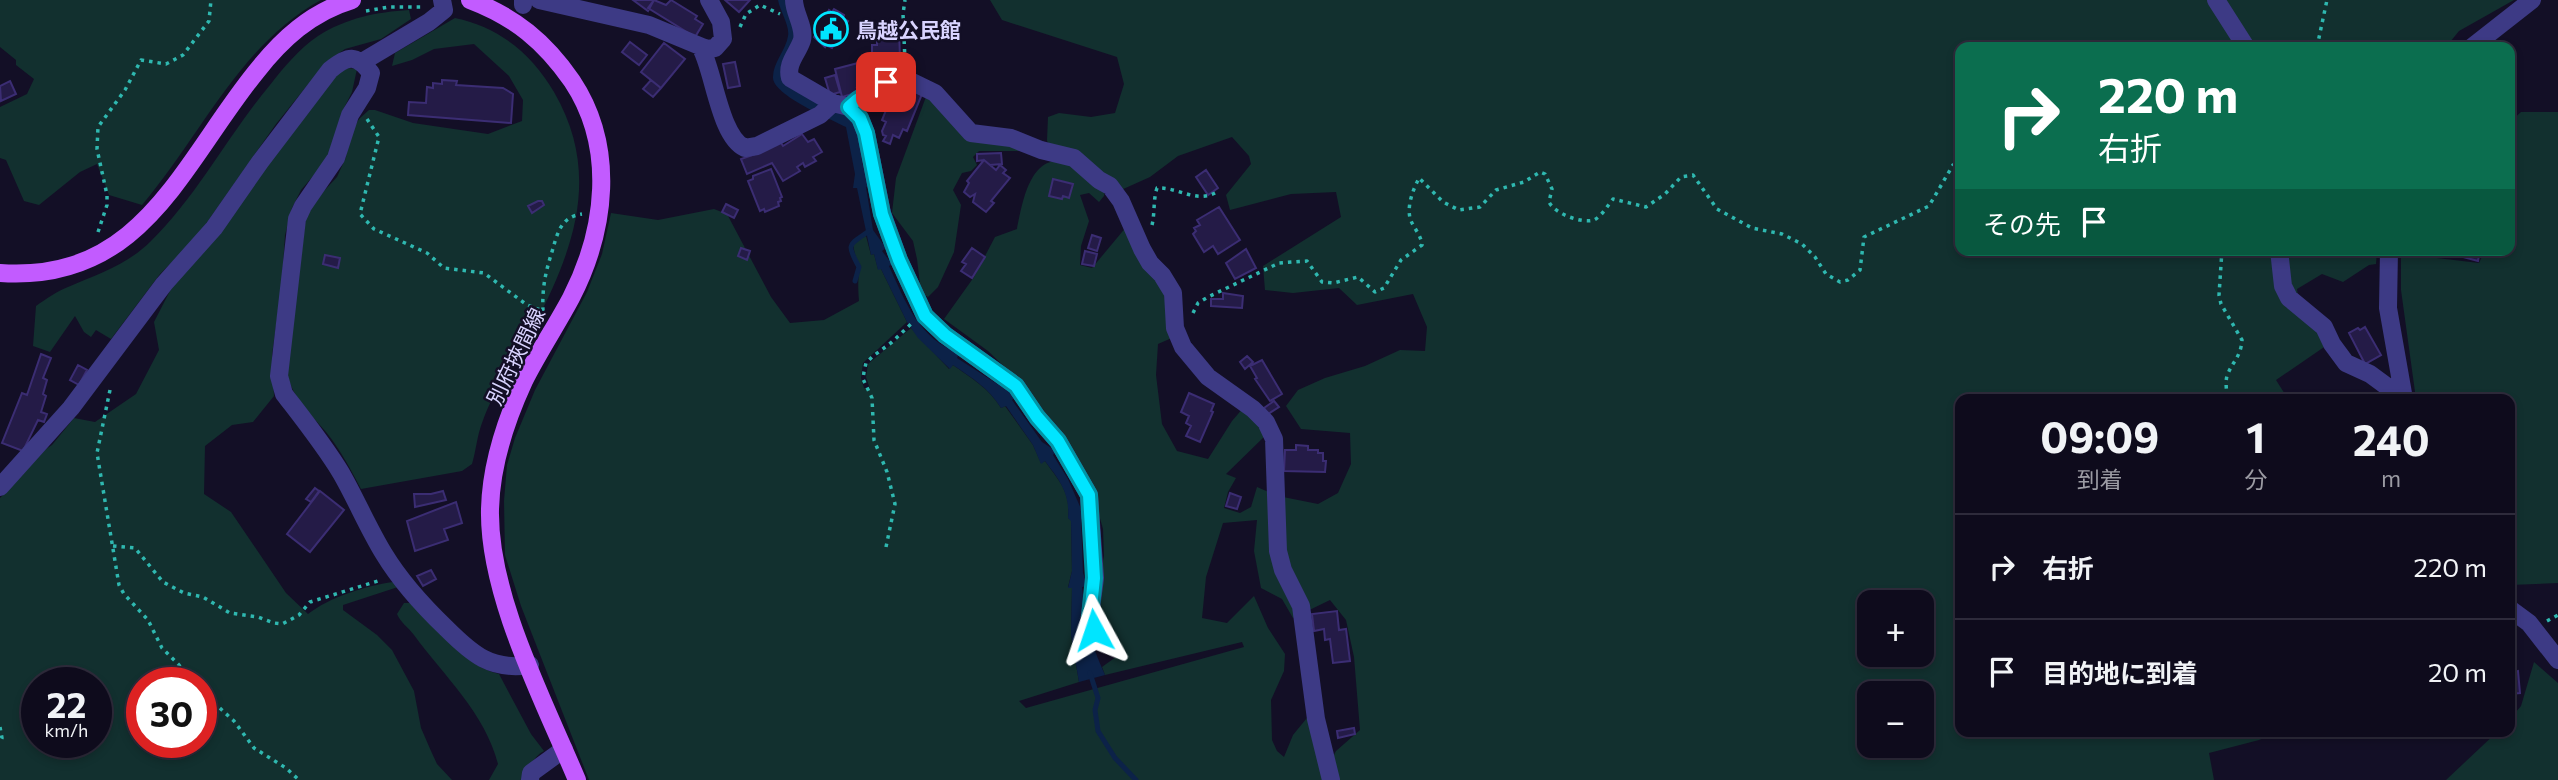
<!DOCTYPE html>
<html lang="ja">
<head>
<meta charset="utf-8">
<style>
  :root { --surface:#0e0b1c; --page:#1c1929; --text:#f1f3f6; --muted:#9b9ba3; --line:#2e2b3b }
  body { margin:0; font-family:Commissioner,"Noto Sans JP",sans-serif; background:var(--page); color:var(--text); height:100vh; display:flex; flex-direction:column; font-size:26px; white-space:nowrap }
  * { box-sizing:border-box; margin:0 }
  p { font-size:23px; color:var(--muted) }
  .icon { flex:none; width:38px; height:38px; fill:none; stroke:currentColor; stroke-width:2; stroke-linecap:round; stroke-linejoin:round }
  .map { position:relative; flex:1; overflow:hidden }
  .panel { position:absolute; left:1955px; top:394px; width:560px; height:343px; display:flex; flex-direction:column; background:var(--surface); border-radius:14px; box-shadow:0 4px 10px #0003,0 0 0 2px var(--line) }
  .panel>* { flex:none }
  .banner { position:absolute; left:1955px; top:42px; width:560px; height:214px; border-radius:14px; box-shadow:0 4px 10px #0003,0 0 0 2px var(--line); background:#0b6e4f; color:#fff; overflow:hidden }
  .tools { position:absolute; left:1857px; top:590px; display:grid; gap:14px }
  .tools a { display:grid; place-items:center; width:77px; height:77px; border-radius:14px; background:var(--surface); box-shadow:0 4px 10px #0003,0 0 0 2px var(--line); font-size:35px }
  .speed { position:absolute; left:21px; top:667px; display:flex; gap:14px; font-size:35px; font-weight:700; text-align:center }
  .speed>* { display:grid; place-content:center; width:91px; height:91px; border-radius:50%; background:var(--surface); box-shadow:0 4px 10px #0003,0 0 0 2px var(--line); line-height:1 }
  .speed small { font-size:18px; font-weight:400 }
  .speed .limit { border:10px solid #d22; background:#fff; color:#111 }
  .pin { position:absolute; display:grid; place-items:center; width:60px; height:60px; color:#fff; margin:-30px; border-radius:14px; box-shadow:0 4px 10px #0006 }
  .me { position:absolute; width:77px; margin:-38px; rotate:355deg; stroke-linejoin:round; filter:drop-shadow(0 0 5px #0008) }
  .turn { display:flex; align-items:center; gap:24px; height:147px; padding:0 28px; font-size:32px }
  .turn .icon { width:91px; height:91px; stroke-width:2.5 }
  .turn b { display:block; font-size:49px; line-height:60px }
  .then { display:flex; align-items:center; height:66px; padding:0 28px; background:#0003; gap:14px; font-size:26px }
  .eta { display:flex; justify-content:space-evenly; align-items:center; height:119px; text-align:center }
  .eta b { font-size:42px; font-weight:700; line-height:49px }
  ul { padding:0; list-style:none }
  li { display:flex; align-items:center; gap:21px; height:105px; padding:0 28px; border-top:2px solid var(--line) }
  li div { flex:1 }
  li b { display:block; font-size:26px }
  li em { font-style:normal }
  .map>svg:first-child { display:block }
  .green { fill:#12302f; fill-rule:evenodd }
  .water { fill:#0c2248 }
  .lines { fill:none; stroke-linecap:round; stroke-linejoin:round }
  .stream { stroke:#0c2248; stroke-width:5 }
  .building { fill:#241b47; stroke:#3b2d73; stroke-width:2 }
  .path { stroke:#2fb8b0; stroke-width:3.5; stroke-dasharray:3.5 5; stroke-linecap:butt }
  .minor { stroke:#3d3a85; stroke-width:18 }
  .major { stroke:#c25bff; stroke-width:18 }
  .route-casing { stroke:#0095a6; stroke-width:18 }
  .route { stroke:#00e5ff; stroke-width:12 }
  .labels { text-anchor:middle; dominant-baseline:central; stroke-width:5; stroke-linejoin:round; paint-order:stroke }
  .poi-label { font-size:21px; font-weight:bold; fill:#d9d4ff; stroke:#130f26; text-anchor:start }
  .street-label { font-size:21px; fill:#d9d4ff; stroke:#130f26 }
</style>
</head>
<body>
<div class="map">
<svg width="2558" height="780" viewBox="0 0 2558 780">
  <rect width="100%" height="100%" fill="#130f26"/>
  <path class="green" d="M0 0H321C239 45 201 136 142 205L109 195 97 164 80 172 39 205 24 201 6 160 0 158V107L27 94 34 79 16 65V60L0 47Z
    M990 0H2514L2459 31 2446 47H1960V250H2377L2376 264 2369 265 2343 282 2322 274 2297 289 2299 304 2330 343 2276 380 2288 399H1960V732H2279L2259 740 2209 753 2214 780H589L521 606 505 555 504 501 507 465 515 438 535 390 587 292 602 254 611 213 658 220 714 209 727 214 771 297 790 323 824 320 859 301C858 290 858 281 859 270 859 261 852 253 854 241L866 236 871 255 874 254 878 269H881L907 322 863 363 861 378 864 388 870 389 866 377 868 364 911 328 949 369 953 365C971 378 989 388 1001 408L1005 406 1033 445 1041 463 1045 461C1059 481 1071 492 1068 518L1071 520 1072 571 1068 587 1072 588 1071 635 1079 682 1019 701 1026 708 1244 647 1242 642 1105 675 1102 667 1120 654 1118 638 1107 628 1099 626V580L1104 556 1103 529 1093 493 1022 384 988 351 944 319 974 277 995 237 1017 229C1022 205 1029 156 1063 161 1073 163 1096 182 1105 188L1104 196 1099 202 1089 193 1080 195 1089 221 1081 246 1080 265 1092 268 1127 226 1164 286 1174 337 1158 344 1156 375 1162 424 1177 451 1208 459 1232 421 1244 407 1267 434 1226 474 1236 478 1228 492 1224 508 1240 513 1251 507 1257 487 1278 496 1318 504 1338 493 1351 464 1350 433 1301 429 1286 406 1298 390 1325 378 1365 366 1400 350 1425 351 1427 327 1413 294 1357 305 1339 288 1293 293 1265 290 1263 266 1341 217 1336 192 1291 194 1230 210 1226 195 1251 164 1249 156 1232 137 1178 156 1150 177 1121 190 1052 148 1047 141 1048 117 1059 113 1091 117 1115 113 1124 84 1117 57 1002 20ZM1257 520 1254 551 1261 588 1282 599 1293 618 1330 600 1346 620 1354 657 1360 730 1336 751 1325 772 1311 713 1293 735 1284 757 1277 751 1272 740 1271 700 1284 671 1285 654 1268 628 1254 596 1227 623 1202 618 1206 577 1223 523ZM1869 602H1922V654H1869ZM1869 693H1922V746H1869Z
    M409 10 411 19 381 39 345 49 326 62 276 124 196 238 160 274 111 339 96 330 91 337 84 332 75 316 50 352 33 346 36 306C46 299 57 291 68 287 98 274 127 265 151 241 198 195 228 135 270 85 284 67 299 49 318 36 346 18 377 12 409 10Z
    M455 18C499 27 532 54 554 92 601 173 575 247 535 324 518 357 494 388 482 423 477 436 476 451 472 464L462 471 361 489C351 470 340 449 326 432 309 412 293 399 287 373L306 216 323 192 337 177 346 157 348 137 359 119 369 110H375L413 123 488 134 522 121 523 100 509 76 474 44 434 49 412 60 392 66 395 53Z
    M348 68 357 69 352 92 341 114 337 133 326 161 301 190 292 208 285 235 282 281 272 355 274 396 253 422 232 425 205 446 204 494 231 512 286 593 308 614C330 597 365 586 393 582L398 587 343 605V610L377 635 392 650 414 691 421 728 431 751 437 764 452 780H0V498L46 449 52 445 74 418 95 422 136 394 159 350 154 322 173 285 339 72ZM37 682H96V742H37ZM142 682H201V742H142Z
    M927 94 950 116 1011 142 1022 151H979L973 157 977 165 971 171 962 173 953 190 961 205 954 252 938 287 928 297 921 293 917 259 913 241 892 213 896 178Z
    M2521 112H2558V583L2510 585V512L2514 499 2510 497V399H2416L2401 290V250H2422L2437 258 2479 263 2485 250H2510V122Z
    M404 603H410C434 627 467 667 499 674L531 734 544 751C534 756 527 769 524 780H489L498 764C485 713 444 676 414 635 408 627 401 623 397 614Z
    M2534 662 2558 683V780H2446L2497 732H2510V719L2521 706Z"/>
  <path class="water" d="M778 0H790L798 28 784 76 851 118C863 137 858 164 870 185L866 187 873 230 886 248 882 251 892 264 889 266C906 303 919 339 959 353L957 358 1016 396 1012 400 1042 442 1056 451 1053 455 1068 479 1085 518 1081 519 1083 573 1088 586 1082 587C1086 624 1090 641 1105 675L1079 682 1071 635 1072 588H1068L1072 571 1071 521 1068 518C1070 493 1060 481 1045 461L1041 464 1033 445 1006 406 1001 408C989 388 972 378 953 365L950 369 918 338 907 322 881 269 878 270 874 254 871 255 857 188H853L855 174 846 127C831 119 772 95 773 77 773 62 786 50 788 36 790 26 780 11 778 0Z"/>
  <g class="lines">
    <path class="stream" d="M855 281 859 267C845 242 850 245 869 231
      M1090 673 1098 698 1095 710 1098 731 1115 758 1136 780"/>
  </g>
  <path class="building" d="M633 0H654L648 11Z
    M654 0 666 5 671 0 697 16 695 19 703 24 695 37 648 8Z
    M725 0H750L739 12Z
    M834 9 844 15 843 18 848 21 832 48 826 45 825 47 814 37 829 10 832 12Z
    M877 24H899L900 62H877V58L872 59V45H877Z
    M630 42 647 55 639 65 622 52Z
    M664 43 685 59 661 88 641 72Z
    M735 62 740 86 728 88 723 64Z
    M858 63 865 86 857 88 859 92 842 97 835 69Z
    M835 75 840 92 830 95 825 78Z
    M442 80 457 81 456 85 503 88 513 94 511 123 408 115 409 102 426 103 427 87 433 88V83L442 84Z
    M651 80 661 88 653 97 643 89Z
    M10 81 16 94 1 101 0 86Z
    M897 83 922 94 907 131 903 129 899 138 893 135 890 144 883 141 886 136 883 135 882 131 886 122 882 120Z
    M802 134 808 142 814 139 822 152 813 157 816 161 805 167 803 163 797 167 800 171 783 181 772 163 747 174 741 159 761 152 779 140 783 146Z
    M1001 153 1002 164 990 165 984 160 977 161V154Z
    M984 160 996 170 1000 165 1006 170 1003 173 1010 178 991 201 994 203 986 212 973 202 975 194 970 197 964 192 969 183 967 181Z
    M771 169 782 197 780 198 781 201 778 202 779 206 765 212 764 209 760 211 748 181 753 179V176Z
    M1206 170 1218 188 1208 195 1196 177Z
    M1053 179 1073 184 1069 198 1063 196 1062 199 1049 196Z
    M538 201H542L544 205 532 213 528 206Z
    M726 204 738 210 734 218 722 212Z
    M1219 207 1240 240 1218 254 1213 246 1204 252 1193 234 1196 231 1194 228 1200 225 1197 220Z
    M1092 235 1101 238 1097 251 1088 248Z
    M741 248 750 251 747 260 738 256Z
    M972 248 985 257 972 278 961 271 966 264 962 262Z
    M1246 249 1256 268 1235 279 1226 263Z
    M2437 250H2480L2478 261Z
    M1085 251 1097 254 1094 266 1082 264Z
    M325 255 340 258 338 268 323 264Z
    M1223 293 1243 296 1242 308 1211 306V299H1223Z
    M2365 327 2381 355 2365 364 2349 333 2358 328 2360 330Z
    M41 354 51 358 43 378 47 380 43 394 46 396 41 412 47 414 44 422 38 420 23 451 2 443 22 393 27 395Z
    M1247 356 1253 362 1245 369 1240 362Z
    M1262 360 1282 394 1270 401 1255 379 1257 378 1250 366Z
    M78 365 87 370 79 385 70 380Z
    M1189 393 1214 404 1211 411 1213 412 1200 442 1186 436 1191 426 1186 423 1189 416 1181 412Z
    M1274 401 1279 407 1268 414 1264 408Z
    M1296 445 1308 446V450H1318V453H1323V461H1326L1325 472 1284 471 1285 450H1296Z
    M315 488 319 491 311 502 306 499Z
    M320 491 344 510 310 552 287 534Z
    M443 491 446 500 415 507 414 494H431Z
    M1230 493 1241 497 1237 509 1226 506Z
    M456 502 462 523 444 529 448 540 415 551 407 521Z
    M431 570 436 579 423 586 417 576Z
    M1337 611 1339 630 1346 629 1350 661 1333 663 1330 639 1325 640 1324 629 1314 631 1312 614Z
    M2518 671 2520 693 2510 694V673Z
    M1354 728 1355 734 1338 738 1337 731Z"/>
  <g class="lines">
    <path class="path" d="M366 11 389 7H421
      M740 27 746 14 760 5 780 14
      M2070 47 2078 42 2086 47
      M2317 47 2327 0
      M905 61 903 14 905 0
      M367 119 379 137 360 214 374 229 427 253 444 268 484 273 527 305 543 311
      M1152 225C1155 213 1153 200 1157 188 1179 187 1196 204 1217 192
      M98 232 107 205V195L97 149 98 127 125 90 141 60 166 64 183 55 209 21 211 0
      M2222 250 2219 295 2221 304 2242 340C2241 357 2232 362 2227 376 2225 383 2227 391 2227 399
      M543 311C542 290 545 274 551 255 557 236 559 217 582 214
      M1193 313 1198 303 1208 297 1279 263 1307 261 1322 282 1333 283 1358 277 1375 292 1384 288 1401 260 1422 245C1421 234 1413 228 1410 218 1407 205 1413 190 1419 178L1443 202 1459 210 1480 207 1496 190 1524 182 1540 172 1545 174 1552 189 1549 202C1554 213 1581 224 1594 220 1602 216 1608 205 1613 199L1646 207 1665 194 1681 177 1693 175 1717 209 1752 228 1782 234 1802 244 1815 257 1826 274 1840 282 1848 280 1860 270 1864 237 1929 206 1953 165 1960 164
      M110 390 97 453 119 585 124 594 148 620 162 648 179 665 192 682
      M113 546 135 548 163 582 184 593 203 597 230 613 258 617 274 623 282 624 290 620 299 615 310 602 381 580
      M886 547 895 504 887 472 874 440 872 398 863 379 864 372 866 363 872 357 892 342 911 324
      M2547 621 2558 615
      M201 691 234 721 254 748 286 768 299 780
      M0 727 2 738 0 743"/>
    <path class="minor" d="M523 0V5
      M539 0 649 25 707 49 715 48 723 39 721 22 709 0
      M794 0C794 13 805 27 802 40 798 53 786 63 790 78L833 103
      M2216 0 2246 47
      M2472 47 2532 0
      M701 48C714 72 720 137 745 148L757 146 820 115 833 103 849 107 857 100 898 75 935 93 971 133 1011 138 1041 150 1074 158 1099 180 1110 186 1121 201 1142 249 1150 263 1162 275 1173 293 1175 328 1183 347 1208 377 1253 409 1266 422 1274 439 1278 551 1283 570 1301 606 1316 719 1331 780
      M362 62 429 22 444 10 442 0
      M849 107 860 118 866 133 882 213 899 260 925 316 945 335 1016 386 1037 417 1058 441 1089 495 1095 578 1090 616 1094 630
      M2279 250 2283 286 2289 298 2324 327 2332 344 2346 363 2370 374 2404 399
      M2389 250 2388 308 2404 399
      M0 487 71 408 164 284 214 228 260 162 330 70C348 55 356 54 371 73L367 88 350 115 336 158 303 206 297 219 279 376 284 394C304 420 324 445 341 473 356 499 368 528 384 554 401 582 422 605 446 628 472 654 491 671 530 665
      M2510 609 2529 623 2558 660
      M530 780 531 773 564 749"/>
    <path class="major" d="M470 0C515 17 545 42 572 81 616 147 606 230 571 298 556 326 538 353 524 381 506 420 491 466 490 509 488 595 544 701 577 780
      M0 273C142 283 181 165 256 72 281 40 311 12 352 0"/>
  </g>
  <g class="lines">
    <g class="route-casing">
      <path id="route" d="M886 82 857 100 849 107 860 118 866 133 882 214 899 260 925 316 945 335 1016 386 1037 417 1058 441 1089 495 1094 578 1090 616 1094 630"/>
    </g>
    <use href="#route" class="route"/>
  </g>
  <defs>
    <g id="civic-ring" transform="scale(1.75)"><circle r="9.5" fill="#130f26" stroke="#00e5ff" stroke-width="1.5"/><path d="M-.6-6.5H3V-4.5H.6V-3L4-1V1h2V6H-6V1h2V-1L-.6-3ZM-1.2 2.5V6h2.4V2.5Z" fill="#00e5ff"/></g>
  </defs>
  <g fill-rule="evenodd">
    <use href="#civic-ring" x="831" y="29"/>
  </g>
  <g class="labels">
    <g class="poi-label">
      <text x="856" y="29">鳥越公民館</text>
    </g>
    <g class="street-label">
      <text transform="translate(515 356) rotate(-64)">別府挾間線</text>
    </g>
  </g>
</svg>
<div class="tools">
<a>+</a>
<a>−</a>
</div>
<div class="speed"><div>22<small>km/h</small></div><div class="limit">30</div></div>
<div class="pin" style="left:886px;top:82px;background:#d93025"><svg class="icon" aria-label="arrive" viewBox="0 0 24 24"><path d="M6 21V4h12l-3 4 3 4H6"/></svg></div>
<svg class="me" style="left:1094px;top:630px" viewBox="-20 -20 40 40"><path d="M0-17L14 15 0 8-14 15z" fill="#00e5ff" stroke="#fff" stroke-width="4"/></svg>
<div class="banner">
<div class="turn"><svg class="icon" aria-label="right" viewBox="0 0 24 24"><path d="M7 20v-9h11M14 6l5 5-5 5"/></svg><div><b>220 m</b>右折</div></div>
<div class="then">その先<svg class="icon" aria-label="arrive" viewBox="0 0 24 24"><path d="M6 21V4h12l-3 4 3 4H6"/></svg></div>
</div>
<section class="panel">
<div class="eta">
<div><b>09:09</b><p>到着</p></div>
<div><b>1</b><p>分</p></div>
<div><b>240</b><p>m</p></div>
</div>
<ul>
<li><svg class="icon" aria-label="right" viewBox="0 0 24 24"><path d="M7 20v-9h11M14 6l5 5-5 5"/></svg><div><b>右折</b></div><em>220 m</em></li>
<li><svg class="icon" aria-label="arrive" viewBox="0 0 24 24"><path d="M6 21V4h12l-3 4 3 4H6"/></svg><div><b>目的地に到着</b></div><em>20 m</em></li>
</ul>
</section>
</div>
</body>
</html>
